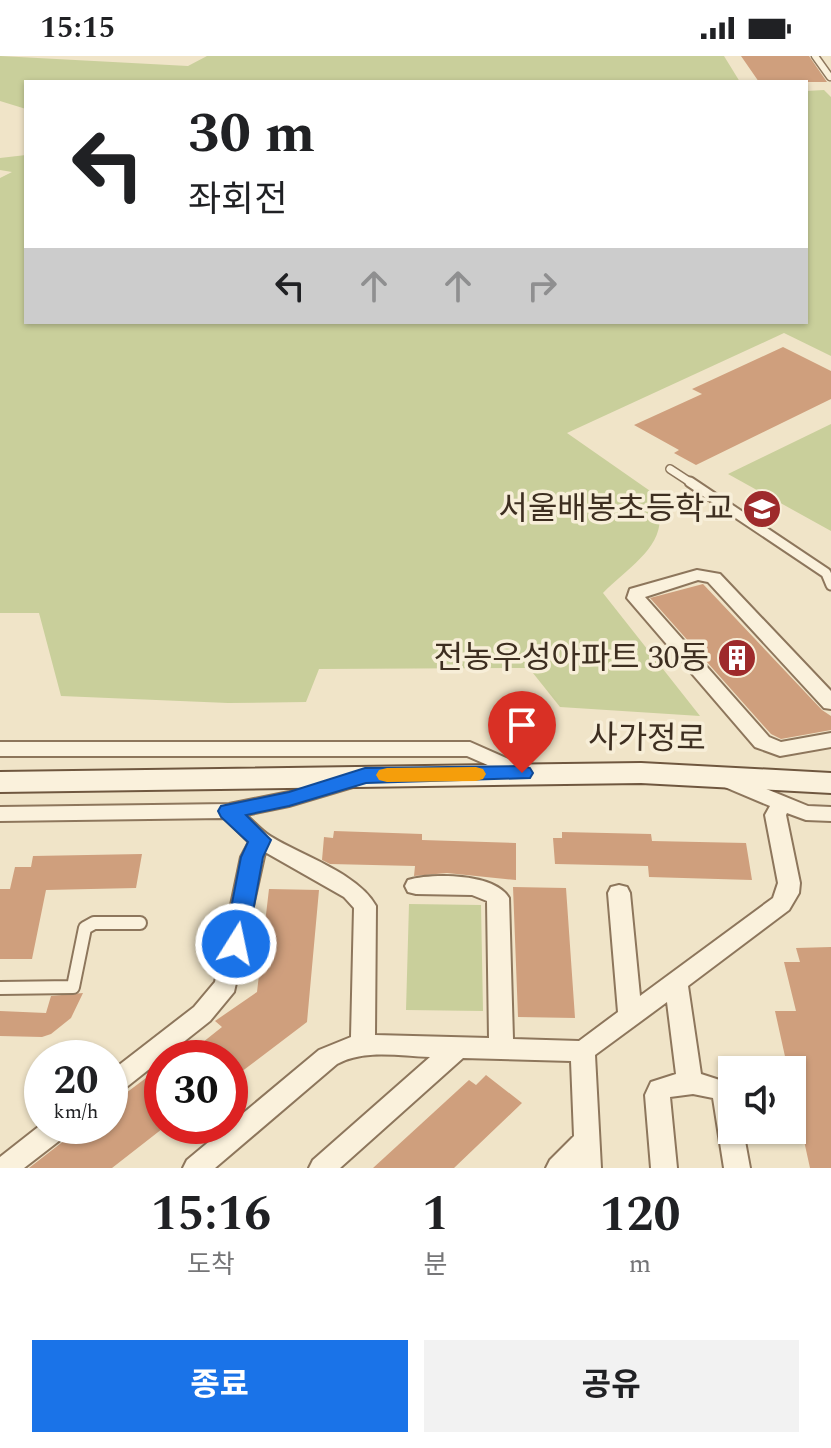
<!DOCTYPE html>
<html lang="ko">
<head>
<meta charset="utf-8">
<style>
  :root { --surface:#fff; --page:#f2f2f2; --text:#202124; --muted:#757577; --accent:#1a73e8 }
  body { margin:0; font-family:Spectral,"Noto Sans KR",serif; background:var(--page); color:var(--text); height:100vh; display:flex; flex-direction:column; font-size:30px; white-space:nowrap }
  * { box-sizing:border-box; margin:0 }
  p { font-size:26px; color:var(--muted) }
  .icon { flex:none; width:44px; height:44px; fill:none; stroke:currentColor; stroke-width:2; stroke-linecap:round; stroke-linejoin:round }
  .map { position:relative; height:1112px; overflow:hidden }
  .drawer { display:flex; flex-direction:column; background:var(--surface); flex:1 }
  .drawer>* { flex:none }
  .banner { position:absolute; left:24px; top:24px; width:784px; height:244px; border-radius:0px; box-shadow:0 2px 6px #0004; background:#fff; color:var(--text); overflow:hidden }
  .controls { position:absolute; left:718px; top:1000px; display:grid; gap:16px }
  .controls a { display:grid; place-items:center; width:88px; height:88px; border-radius:0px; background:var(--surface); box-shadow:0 2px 6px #0004; font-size:40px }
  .speed { position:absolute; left:24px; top:984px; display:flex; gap:16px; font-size:40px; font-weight:700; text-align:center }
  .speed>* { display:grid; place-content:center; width:104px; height:104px; border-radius:50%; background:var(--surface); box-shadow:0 2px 6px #0004; line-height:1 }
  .speed small { font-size:20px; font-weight:400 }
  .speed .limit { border:12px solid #d22; background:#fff; color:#111 }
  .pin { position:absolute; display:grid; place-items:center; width:68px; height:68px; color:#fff; margin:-82px -34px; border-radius:50% 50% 50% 0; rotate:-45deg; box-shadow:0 0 8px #0007 }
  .pin .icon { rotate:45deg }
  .me { position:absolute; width:88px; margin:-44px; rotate:10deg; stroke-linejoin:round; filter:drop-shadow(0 0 6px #0008) }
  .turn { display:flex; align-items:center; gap:28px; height:168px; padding:0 32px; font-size:36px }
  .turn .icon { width:104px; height:104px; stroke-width:2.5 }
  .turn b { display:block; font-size:56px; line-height:68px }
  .lanes { display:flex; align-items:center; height:76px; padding:0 32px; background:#0003; justify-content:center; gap:40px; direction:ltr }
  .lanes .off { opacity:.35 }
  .eta { display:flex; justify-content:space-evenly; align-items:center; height:136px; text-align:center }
  .eta b { font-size:48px; font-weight:700; line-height:56px }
  .button { display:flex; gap:16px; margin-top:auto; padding:16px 32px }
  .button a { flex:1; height:92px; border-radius:0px; background:var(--accent); color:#fff; font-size:32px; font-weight:700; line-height:92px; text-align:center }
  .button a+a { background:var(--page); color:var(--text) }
  .status { display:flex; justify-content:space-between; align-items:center; height:56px; padding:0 40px; background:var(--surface); direction:ltr }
  .status svg { height:22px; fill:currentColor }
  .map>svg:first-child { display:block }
  .green { fill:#c9cf9b }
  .building { fill:#cf9f7d }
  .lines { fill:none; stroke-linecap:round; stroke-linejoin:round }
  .lane-far3-casing { stroke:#8d765c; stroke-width:9 }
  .lane-far2-casing { stroke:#8d765c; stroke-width:10 }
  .lane-far1-casing { stroke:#8d765c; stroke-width:13 }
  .lane-casing { stroke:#8d765c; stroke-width:16 }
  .street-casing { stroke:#8d765c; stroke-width:4 }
  .secondary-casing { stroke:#6f573f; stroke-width:4 }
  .lane-far3 { stroke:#faf1dc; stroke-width:6 }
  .lane-far2 { stroke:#faf1dc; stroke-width:7 }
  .lane-far1 { stroke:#faf1dc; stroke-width:9 }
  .lane { stroke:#faf1dc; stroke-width:12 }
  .street { fill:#faf1dc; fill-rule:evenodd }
  .secondary { fill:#faf1dc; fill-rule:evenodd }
  .route { fill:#1a73e8; stroke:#114b97; stroke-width:2 }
  .slow { fill:#f59e0b }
  .labels { text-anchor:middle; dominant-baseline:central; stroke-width:7; stroke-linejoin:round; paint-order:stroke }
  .poi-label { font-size:32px; fill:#3d2e20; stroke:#f7eed8; text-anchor:end }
  .street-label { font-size:32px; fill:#3d2e20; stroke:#f7eed8 }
</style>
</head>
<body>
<div class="status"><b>15:15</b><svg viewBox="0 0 49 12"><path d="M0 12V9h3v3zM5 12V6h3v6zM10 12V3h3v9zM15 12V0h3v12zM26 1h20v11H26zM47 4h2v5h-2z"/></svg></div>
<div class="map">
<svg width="831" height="1112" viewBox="0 0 831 1112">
  <rect width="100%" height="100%" fill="#f0e4c8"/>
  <path class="green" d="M0 0 188 10 207 0H724L740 26H26V53L0 45Z
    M824 34 831 41V300L784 277 567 377 653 437C677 485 632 507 603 537L700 660 560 651 529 612 319 613 306 646 228 647 61 640 39 557H0V122L12 116 0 114V102L26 99V266H806V35Z
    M831 368V475L728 418Z
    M409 848 481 849 483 955 406 954Z"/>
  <path class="building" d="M741 0H809L827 26H759Z
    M783 291 831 315V343L696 409 674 397 679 394 634 369 702 338 692 333Z
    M703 528 822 654 831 660V674L781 683 771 678 650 542Z
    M334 775 422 778V784L516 787V824L447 817 414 820 415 810 330 808 322 804 324 781 333 782Z
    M562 776 651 778 652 785 746 787 752 824 649 821 648 810 555 808 553 782H562Z
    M142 798 136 832 46 834 32 903H0V833H10L15 811H31L33 800Z
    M513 831 566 832 575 962 518 961Z
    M269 833 319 834 307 966 241 1016 230 1002H183L222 971 215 965 257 936Z
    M831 891V1112H810L792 1030V1014H788L775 955H796L784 906H800L796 892Z
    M83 937 71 962 51 978 42 981 0 980V955L46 957 51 940Z
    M162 1010V1073L112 1112H29L83 1070 91 1077 100 1070H110V1049Z
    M486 1019 522 1047 454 1112H373L469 1024 476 1029Z"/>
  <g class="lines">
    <g class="lane-far3-casing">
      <path id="lane-far3" d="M815 0 830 21"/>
    </g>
    <g class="lane-far2-casing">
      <path id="lane-far2" d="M670 413 693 428"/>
    </g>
    <g class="lane-far1-casing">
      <path id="lane-far1" d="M690 426 826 517 831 529"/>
    </g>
    <g class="lane-casing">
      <path id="lane" d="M0 932 73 931 85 872 94 867H140"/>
    </g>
    <g class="street-casing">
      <path id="street" d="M697 514 720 518 831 635V653L824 652 708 526 698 524 645 541 769 681 781 686 831 677V691L780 700 755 691 627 542 630 533Z
        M0 686H470L529 712 532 717 529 722 522 724 467 700H0Z
        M727 717 808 750 831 751V765L806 764 787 757 786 759 800 827 799 837 789 854 688 930 701 1018 732 1028V1074H743L750 1112H724L713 1042 693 1038 670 1041 677 1112H651L645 1039 651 1026 676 1018 667 946 595 999 601 1112H546L550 1104 574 1080 571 1005 463 1002 340 1112H309L313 1104 430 1001C400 1000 364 993 337 1008L215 1112H183L187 1104 319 994 351 981 354 852 344 841 265 796 234 936 210 965 119 1037 110 1040V1016L194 951 215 926 241 801 249 786 224 762 0 765V751L229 748 289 736 349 718 356 720 359 725 356 730 289 750 246 759C254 766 262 775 270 780 302 800 358 817 376 850L375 979 489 982 487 845 472 839 416 838 408 836 405 830 408 824C432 817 495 817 509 842L513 983 579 985 618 956 608 837 611 831 619 829 627 831 630 837 640 940 773 842 778 827 765 759 770 750 720 729 717 724 720 719Z
        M42 1068 72 1070 68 1078 24 1112H0V1101Z"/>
    </g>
    <g class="secondary-casing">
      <path id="secondary" d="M641 707 831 717V737L641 727 0 736V716Z"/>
    </g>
    <use href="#lane-far3" class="lane-far3"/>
    <use href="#lane-far2" class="lane-far2"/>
    <use href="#lane-far1" class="lane-far1"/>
    <use href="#lane" class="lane"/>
    <use href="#street" class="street"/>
    <use href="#secondary" class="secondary"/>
  </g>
  <path class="route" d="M522 710 530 712 533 717 530 722 366 727 289 750 246 759 271 784 263 801 247 888 244 894 236 897 227 894 224 888 241 801 248 786 221 761 218 755 221 750 289 736 365 712Z"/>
  <path class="slow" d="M476 711 483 713 486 718 483 723 476 725 387 726 379 724 376 719 379 714 387 712Z"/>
  <defs>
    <g id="school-disc" transform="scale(2)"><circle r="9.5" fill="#9e2a2b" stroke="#f7eed8"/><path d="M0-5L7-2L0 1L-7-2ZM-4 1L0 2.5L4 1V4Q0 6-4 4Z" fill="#fff"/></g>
    <g id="building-disc" transform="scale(2)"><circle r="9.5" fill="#9e2a2b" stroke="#f7eed8"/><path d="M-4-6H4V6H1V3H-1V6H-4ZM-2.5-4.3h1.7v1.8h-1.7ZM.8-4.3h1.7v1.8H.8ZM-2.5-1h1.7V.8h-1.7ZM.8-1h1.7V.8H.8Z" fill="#fff"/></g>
  </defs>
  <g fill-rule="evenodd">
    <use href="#school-disc" x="762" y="453"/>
    <use href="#building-disc" x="737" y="602"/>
  </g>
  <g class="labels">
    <g class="poi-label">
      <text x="734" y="453">서울배봉초등학교</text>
      <text x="709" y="602">전농우성아파트 30동</text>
    </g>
    <g class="street-label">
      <text transform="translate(647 683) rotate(1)">사가정로</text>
    </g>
  </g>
</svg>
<div class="controls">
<a><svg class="icon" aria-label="sound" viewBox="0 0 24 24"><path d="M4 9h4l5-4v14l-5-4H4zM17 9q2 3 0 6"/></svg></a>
</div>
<div class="speed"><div>20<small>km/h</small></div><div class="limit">30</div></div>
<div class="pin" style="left:522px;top:717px;background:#d93025"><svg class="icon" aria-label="arrive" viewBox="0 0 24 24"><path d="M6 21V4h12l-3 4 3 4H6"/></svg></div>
<svg class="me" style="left:236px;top:888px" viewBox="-20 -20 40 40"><circle r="17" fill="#1a73e8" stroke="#fff" stroke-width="3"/><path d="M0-11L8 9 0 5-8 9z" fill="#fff"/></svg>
<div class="banner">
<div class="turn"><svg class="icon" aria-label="left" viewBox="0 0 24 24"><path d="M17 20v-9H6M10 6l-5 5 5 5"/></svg><div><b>30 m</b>좌회전</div></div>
<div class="lanes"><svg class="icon" aria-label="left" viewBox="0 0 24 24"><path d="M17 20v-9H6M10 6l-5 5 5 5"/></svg><svg class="icon off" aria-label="ahead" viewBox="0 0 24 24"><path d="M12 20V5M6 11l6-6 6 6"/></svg><svg class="icon off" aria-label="ahead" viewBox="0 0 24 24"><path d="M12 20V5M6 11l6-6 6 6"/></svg><svg class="icon off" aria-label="right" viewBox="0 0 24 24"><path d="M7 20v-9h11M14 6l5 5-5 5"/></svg></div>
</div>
</div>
<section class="drawer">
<div class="eta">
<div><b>15:16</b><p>도착</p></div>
<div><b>1</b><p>분</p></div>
<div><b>120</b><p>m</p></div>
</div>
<div class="button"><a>종료</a><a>공유</a></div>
</section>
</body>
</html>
